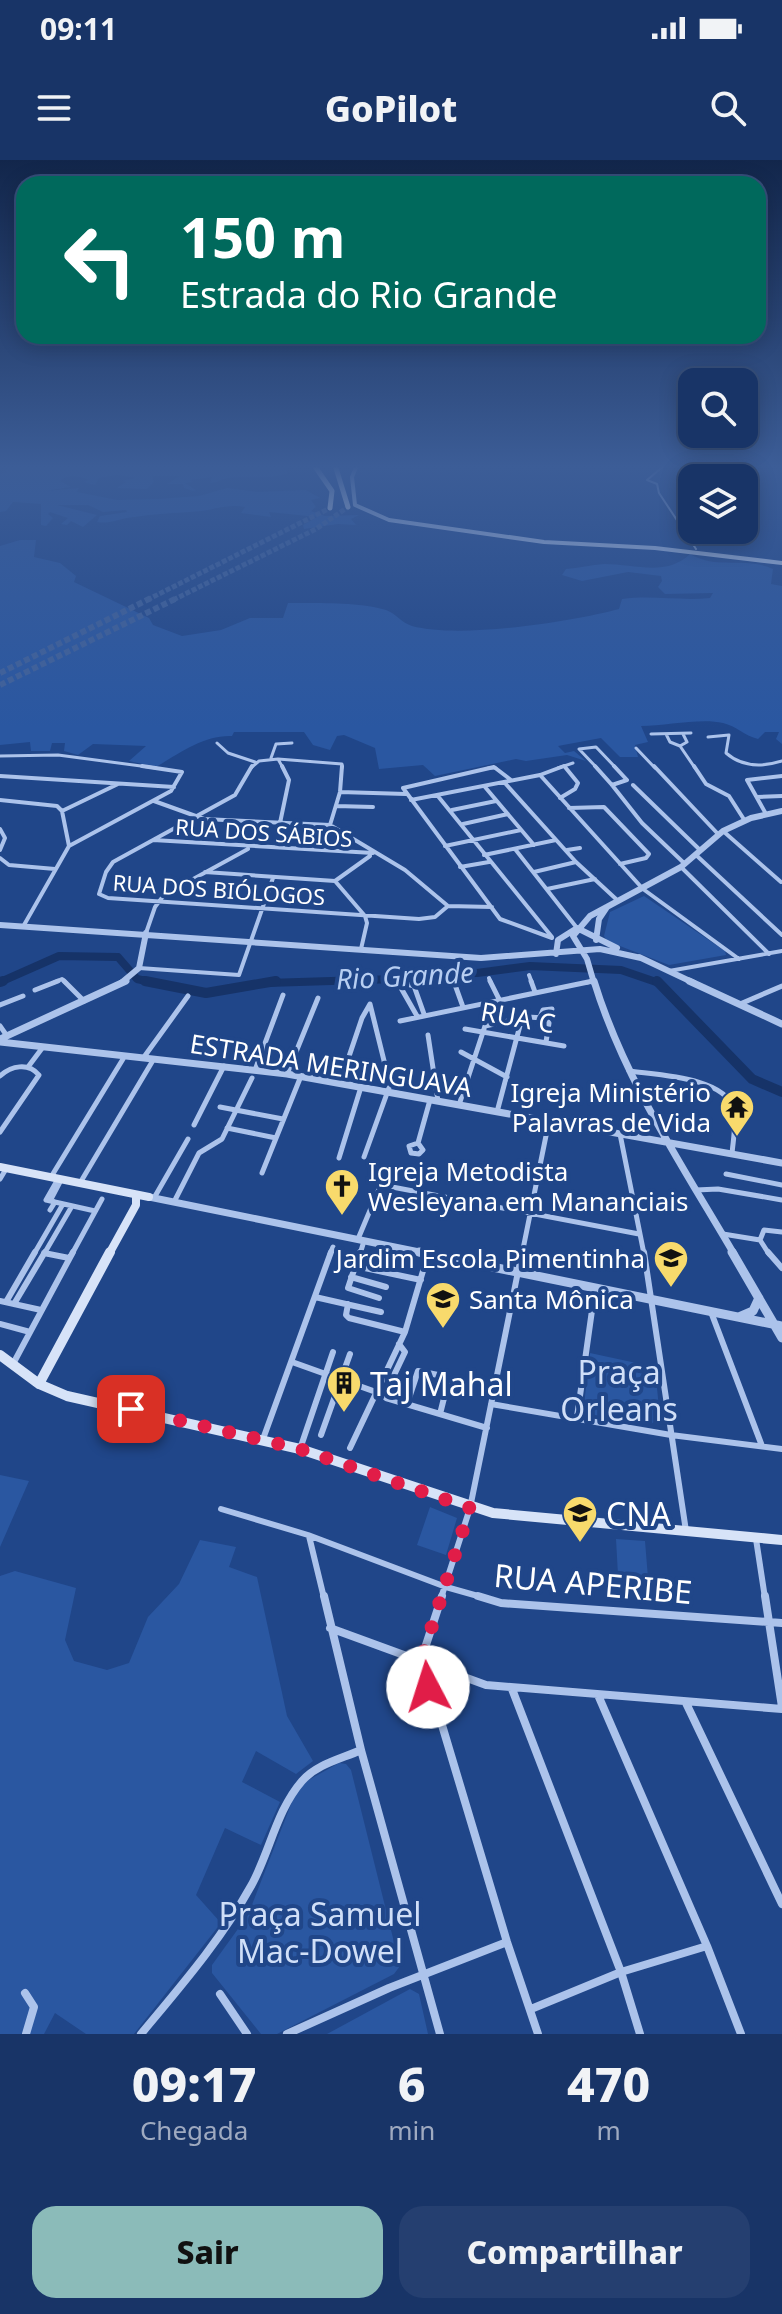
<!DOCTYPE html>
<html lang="pt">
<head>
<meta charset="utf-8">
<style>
  :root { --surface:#183467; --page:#253f70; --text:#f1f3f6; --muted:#9faac0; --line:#364f7b; --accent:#8bbbb9 }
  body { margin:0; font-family:"Noto Sans",sans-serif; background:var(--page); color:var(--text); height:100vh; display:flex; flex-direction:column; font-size:30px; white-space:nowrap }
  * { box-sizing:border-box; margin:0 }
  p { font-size:26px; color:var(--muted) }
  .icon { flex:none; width:44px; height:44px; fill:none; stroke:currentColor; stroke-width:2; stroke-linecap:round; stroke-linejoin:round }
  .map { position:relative; height:1874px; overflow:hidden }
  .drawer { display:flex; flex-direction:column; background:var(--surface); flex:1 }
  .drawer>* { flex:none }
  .top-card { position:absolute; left:16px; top:16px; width:750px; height:168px; border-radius:24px; box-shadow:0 4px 20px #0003,0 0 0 2px var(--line); background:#00695c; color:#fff; overflow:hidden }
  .fabs { position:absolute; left:678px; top:208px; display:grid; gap:16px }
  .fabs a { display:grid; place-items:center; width:80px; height:80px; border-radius:16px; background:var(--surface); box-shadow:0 4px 20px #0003,0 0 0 2px var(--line); font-size:40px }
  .pin { position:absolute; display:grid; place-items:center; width:68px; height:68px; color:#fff; margin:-34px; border-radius:16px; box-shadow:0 4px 12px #0006 }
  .me { position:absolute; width:88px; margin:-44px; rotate:355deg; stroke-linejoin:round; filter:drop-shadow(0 0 6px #0008) }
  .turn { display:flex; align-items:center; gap:28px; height:168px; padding:0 32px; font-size:36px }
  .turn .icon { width:104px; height:104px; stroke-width:2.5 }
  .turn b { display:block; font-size:56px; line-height:68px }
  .eta { display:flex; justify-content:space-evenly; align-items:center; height:136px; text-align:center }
  .eta b { font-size:48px; font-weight:800; line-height:56px }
  .action { display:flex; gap:16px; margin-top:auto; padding:16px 32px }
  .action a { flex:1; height:92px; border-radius:24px; background:var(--accent); color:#111; font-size:32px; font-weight:800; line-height:92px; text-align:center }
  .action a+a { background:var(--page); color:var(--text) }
  .status { display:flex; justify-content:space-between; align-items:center; height:56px; padding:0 40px; background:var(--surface); direction:ltr }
  .status svg { height:22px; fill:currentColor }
  header { display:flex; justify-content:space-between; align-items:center; height:104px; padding:0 32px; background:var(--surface); font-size:36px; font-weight:800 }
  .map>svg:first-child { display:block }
  .green { fill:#2a57a1 }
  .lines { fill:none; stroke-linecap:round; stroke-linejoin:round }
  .river-far1 { stroke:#163368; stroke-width:8 }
  .river { stroke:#163368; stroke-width:10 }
  .motorway-tunnel-far1 { stroke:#41629b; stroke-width:5; stroke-dasharray:5 2; stroke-linecap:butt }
  .motorway-tunnel { stroke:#41629b; stroke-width:6; stroke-dasharray:6 3; stroke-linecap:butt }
  .minor-far5 { stroke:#acc3eb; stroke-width:2 }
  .minor-far4 { stroke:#acc3eb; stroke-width:3 }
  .minor-far3 { stroke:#acc3eb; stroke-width:4 }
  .minor-far2 { stroke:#acc3eb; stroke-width:5 }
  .minor-far1 { stroke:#acc3eb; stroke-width:6 }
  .minor { stroke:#acc3eb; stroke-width:8 }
  .tertiary-far2 { stroke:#acc3eb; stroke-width:6 }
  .tertiary-far1 { stroke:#acc3eb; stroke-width:7 }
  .tertiary { stroke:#acc3eb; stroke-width:9 }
  .secondary-far2 { stroke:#d7e3f8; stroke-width:4 }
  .secondary-far1 { stroke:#d7e3f8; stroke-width:8 }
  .secondary { stroke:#d7e3f8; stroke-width:10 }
  .motorway { stroke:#fff; stroke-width:5 }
  .route { stroke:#e11d48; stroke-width:14; stroke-dasharray:0 25.2 }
  .labels { text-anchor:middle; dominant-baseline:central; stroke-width:8; stroke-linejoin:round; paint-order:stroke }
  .far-street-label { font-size:22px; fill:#fff; stroke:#204689 }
  .street-label { font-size:26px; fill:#fff; stroke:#204689 }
  .poi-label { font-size:26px; fill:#fff; stroke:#204689; text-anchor:end }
  .water-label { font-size:28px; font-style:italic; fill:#b7cef2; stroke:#204689 }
  .near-park-label { font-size:32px; fill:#d0dff8; stroke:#204689 }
  .near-poi-label { font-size:32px; fill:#fff; stroke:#204689; text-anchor:start }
  .near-street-label { font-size:32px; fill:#fff; stroke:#204689 }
</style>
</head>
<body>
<div class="status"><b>09:11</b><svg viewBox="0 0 49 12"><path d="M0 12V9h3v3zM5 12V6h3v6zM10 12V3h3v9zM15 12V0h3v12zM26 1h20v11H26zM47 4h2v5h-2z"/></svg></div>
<header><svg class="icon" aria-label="menu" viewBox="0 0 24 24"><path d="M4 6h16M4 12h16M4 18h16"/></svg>GoPilot<svg class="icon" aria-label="search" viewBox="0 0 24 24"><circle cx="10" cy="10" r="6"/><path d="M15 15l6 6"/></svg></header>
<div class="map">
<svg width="782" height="1874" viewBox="0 0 782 1874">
  <rect width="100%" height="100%" fill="#204689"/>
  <path class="green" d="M38 305H285L288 313C270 320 248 316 228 318 220 319 218 323 210 323L212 317 190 320 193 322 185 323 196 330 193 331 184 328 183 324H167L180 316H152L154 322 147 329 117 328 126 322 122 321 136 318 117 315 99 318 95 325 83 322 89 320C84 318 69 312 60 321L71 327 45 331 79 328 77 332 117 340 159 339 199 336 227 328 257 332 306 330 320 338 311 340 316 347 311 351 325 356 359 355 351 359 356 365 338 364 304 369 303 365 317 357 269 352 271 357 241 353 245 347C228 344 217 349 202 351 176 353 152 354 127 358 115 360 110 364 97 362L100 356 127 352 126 350 103 352 88 345H57L97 355 83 367 71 361 67 365 61 364 68 358 50 352 48 354 53 358 46 366 41 365V344L13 342 6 351 0 352V314L7 312 3 309Z
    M20 380H36L34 397 60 403 76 416 74 422 149 458 153 465 182 476 221 470 250 458H283L288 443C313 443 362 442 386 450 395 453 402 463 412 466 460 479 570 462 619 449L622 439C652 435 680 441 710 438L713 433 665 434 658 427 662 421 661 416 628 412 582 421 562 415 566 409C578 408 592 405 604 404 635 404 666 417 690 394 717 410 744 396 773 409L771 424 782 426V584L776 579 779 572H765L758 579C745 576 736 566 723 563 700 558 666 566 641 566L648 582 635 585 638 597H620L601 578 558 586 565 593 574 591 586 601 567 595 526 601 516 599 435 616 423 605 379 609 375 588 344 575 337 576 330 590 313 585 304 572H234L232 576C203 575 180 593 156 607L129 601 146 586 93 584 78 595 64 591 65 583H52L50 591H31L30 582 0 585V386Z
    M644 736 725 791 726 795 669 805 607 781 604 776 610 752Z
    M590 1193 655 1207 660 1259 650 1264 589 1254 584 1245Z
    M0 1315 29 1321 0 1387Z
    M430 1347 457 1358 446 1395 417 1385Z
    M616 1379 645 1381 648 1418 618 1415Z
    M200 1380 236 1387 229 1407 257 1417 287 1556 313 1601 296 1614 256 1591 242 1622 280 1642 261 1685 225 1668 196 1735 221 1763 134 1874H86L55 1853 44 1874H0V1416L15 1411 76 1428 65 1480 74 1501 107 1510 129 1503 148 1457 179 1424Z
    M339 1603 346 1604 351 1610 400 1806 394 1814 277 1874H261L212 1813V1805L248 1755 295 1634 305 1622Z
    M410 1829 419 1834 428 1874H327Z"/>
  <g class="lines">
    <path class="river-far1" d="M0 822 59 796 118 797 137 819 155 823
      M267 823 428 818 448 812 477 813 530 806 621 810 659 823"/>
    <path class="river" d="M145 821 206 833 276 821
      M657 821 752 919 782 932
      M0 822 3 821"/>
    <path class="motorway-tunnel-far1" d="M147 440 330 348
      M173 440 316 369 348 347"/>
    <path class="motorway-tunnel" d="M0 513 151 438
      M0 525 177 438"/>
    <path class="minor-far5" d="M665 305 647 320 657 324 659 333 696 389"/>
    <path class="minor-far4" d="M651 574 691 573
      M666 574 670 582 680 586 687 582 683 574
      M708 577 729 575 726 593C742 607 763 607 782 601
      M217 583 228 593 255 602
      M680 586 695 608
      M636 588 655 608
      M0 596 58 595 156 608
      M271 598 276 584 292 583
      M278 599 342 604V608
      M251 608 259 601 278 599 283 608
      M488 608H496
      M558 608 573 603
      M597 608 579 589 596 587 616 608"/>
    <path class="minor-far3" d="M252 606 235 635 113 702 106 712 99 734 108 738 419 759 435 757 448 746 492 747
      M342 606 340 632 330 665 405 710 448 746
      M595 606 612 625
      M654 606 718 674
      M694 606 706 624 729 636 745 661
      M540 615 643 729 739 799
      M0 616 174 627
      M511 620 494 607 403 628 500 759 552 778
      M504 622 576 702 616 739
      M612 625 642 663 685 704
      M612 625 627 620 614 606
      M633 625 700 690
      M485 627 534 685
      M340 632 406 634
      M437 635 552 777
      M757 637 782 636
      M560 638 575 629 578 623 565 607
      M0 640 57 646 62 651 69 686 24 765
      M411 640 540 615 564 606
      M154 641 204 659 330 665
      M336 646 373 647
      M569 648 604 647 649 694 646 698 620 704
      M452 650 496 641
      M62 651 118 624
      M766 654 747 620 782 616
      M280 663 289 620 282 606
      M463 664 508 654
      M0 669 5 678 0 690
      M723 671 781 722
      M153 680 373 693
      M69 686 171 631 182 612 142 606
      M445 686 521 670
      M515 689 577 768
      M567 690 580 688
      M484 695 556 680
      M696 695 782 775
      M0 698 9 705 55 709
      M460 707 489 702
      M681 707 769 794
      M205 712 335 721 370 696
      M534 712 576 702
      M335 721 365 756 367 763 361 789
      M547 729 595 719
      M146 773 155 747 164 735 248 689
      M139 808 239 815 273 718
      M669 811 782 791
      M529 815 532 823
      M489 818 491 823
      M53 823 62 819 66 823
      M585 823 593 821"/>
    <path class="minor-far2" d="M64 821 84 841
      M490 821 499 839
      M531 821 535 832
      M454 822 463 847
      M35 830 58 821
      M740 844 782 826
      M0 845 23 836
      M417 856 401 828 404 823 414 826 424 854
      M540 857 543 850 552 849
      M400 861 593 821
      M0 866 7 876
      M465 869 564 886
      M428 875 438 941
      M461 892 507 917
      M144 897 188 836
      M28 907 43 887
      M255 910 283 835
      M629 911C656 915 726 917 733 949 737 963 733 980 732 994
      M287 914 318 838
      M0 916C11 906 28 902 39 915L0 972
      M340 923 362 858 370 844 390 925 364 997
      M459 945 485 866 527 857 545 858 549 863 546 882
      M220 947 283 959
      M497 952 522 858
      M194 965 224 906
      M227 968 276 978
      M620 974 644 1094
      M418 983 423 990 419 994 411 993 409 986Z
      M418 983 430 940
      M339 998 361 927
      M262 1013 301 916
      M726 1014 782 1025
      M51 1017 123 899
      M0 1019 6 1009
      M58 1019 46 1040 95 1051
      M80 1023 152 902
      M696 1030 718 1029 782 1040
      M154 1038 188 979
      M50 1041 61 1020
      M174 1042 199 993 222 979 252 918
      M50 1050 55 1042
      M723 1074 760 1080 769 1094
      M358 1079 379 1029 387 1026 639 1074
      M760 1080 764 1070 782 1072
      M44 1093 49 1094
      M34 1094 63 1044
      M44 1094 72 1046
      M72 1094 102 1039
      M330 1094 333 1087
      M360 1094 364 1081
      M522 1094 549 961"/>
    <path class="minor-far1" d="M360 1092 348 1128 379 1138
      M644 1092 686 1371
      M768 1092 782 1108
      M44 1093 69 1098
      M355 1106 421 1120
      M351 1117 386 1127
      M315 1137 381 1152
      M0 1141 41 1150
      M6 1142 35 1092
      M14 1144 45 1092
      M348 1144 346 1155 349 1158 405 1172
      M711 1152 762 1286
      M0 1164 30 1172
      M292 1202 376 1232
      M13 1204 73 1092
      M377 1229 386 1232 405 1192 399 1184
      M386 1238 487 1268
      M407 1244 418 1211 443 1216 448 1222 440 1254
      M491 1244 671 1275 782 1289
      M577 1257 595 1129
      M321 1275 350 1194
      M263 1279 331 1092
      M350 1288 405 1172 428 1094
      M300 1289 333 1192
      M221 1349 308 1375 446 1427 485 1438
      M309 1376 324 1438
      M756 1379 765 1438
      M441 1438 470 1348 522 1092"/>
    <path class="minor" d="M324 1436 361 1590 440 1874
      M442 1436 424 1491V1505L507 1782 538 1874
      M478 1436 501 1443 782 1463
      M765 1436 782 1547
      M330 1468 486 1525 782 1549
      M512 1529 621 1812 640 1874
      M598 1535 707 1786 741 1874
      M686 1543 782 1744
      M25 1833 34 1847 26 1874
      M220 1834 247 1874
      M531 1849 621 1812 707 1786
      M141 1874C180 1827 221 1780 251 1726 270 1692 276 1651 302 1621 317 1604 341 1599 361 1590
      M287 1874 389 1828 507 1782"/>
    <path class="tertiary-far2" d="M0 765 481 798 600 789 641 798
      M596 780 599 759 607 747
      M556 794 558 780 577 768 617 788
      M639 797 694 823
      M121 823 139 808 146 773
      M594 823 587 799 573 776 590 756 681 707 723 671 751 658 782 651"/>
    <path class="tertiary-far1" d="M594 821C624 919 682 1005 734 1094
      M689 821 782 864
      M0 879 126 821
      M0 882 287 914 782 1003
      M149 1037 429 1094"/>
    <path class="tertiary" d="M419 1092 782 1166
      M732 1092 782 1178
      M739 1157 753 1151 759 1138"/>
    <path class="secondary-far2" d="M357 305 352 317 355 345 389 360 544 382 655 388 782 403"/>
    <path class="secondary-far1" d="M0 1007 149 1037
      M109 1094 136 1045V1035"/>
    <path class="secondary" d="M0 1195 39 1224 67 1236 300 1289 493 1353 782 1380
      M39 1224 110 1092"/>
    <path class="motorway" d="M314 305 332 331 330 348
      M335 305 348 347"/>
  </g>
  <linearGradient id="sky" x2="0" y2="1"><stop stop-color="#12264b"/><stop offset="0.54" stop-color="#3c5d97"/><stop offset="1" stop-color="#3c5d97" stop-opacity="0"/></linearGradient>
  <rect width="782" height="568" fill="url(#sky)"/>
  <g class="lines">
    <path class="route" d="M131 1249 300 1289 470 1348 424 1491 428 1527"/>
  </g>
  <defs>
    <g id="temple-pin" transform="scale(1.8)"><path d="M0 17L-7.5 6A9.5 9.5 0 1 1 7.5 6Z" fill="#f8da6c" stroke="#204689"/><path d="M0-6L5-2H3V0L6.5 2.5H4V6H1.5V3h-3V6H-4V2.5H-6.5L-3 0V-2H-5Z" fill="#111"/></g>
    <g id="church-pin" transform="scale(1.8)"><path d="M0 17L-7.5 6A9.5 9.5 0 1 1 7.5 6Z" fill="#f8da6c" stroke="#204689"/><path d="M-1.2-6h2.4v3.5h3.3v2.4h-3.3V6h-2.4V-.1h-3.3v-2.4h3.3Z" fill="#111"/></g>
    <g id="school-pin" transform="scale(1.8)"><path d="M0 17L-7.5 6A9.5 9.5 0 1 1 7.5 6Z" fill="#f8da6c" stroke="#204689"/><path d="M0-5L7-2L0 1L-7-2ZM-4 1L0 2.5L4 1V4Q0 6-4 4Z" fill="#111"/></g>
    <g id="building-pin" transform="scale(1.8)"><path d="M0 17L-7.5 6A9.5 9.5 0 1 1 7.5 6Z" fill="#f8da6c" stroke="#204689"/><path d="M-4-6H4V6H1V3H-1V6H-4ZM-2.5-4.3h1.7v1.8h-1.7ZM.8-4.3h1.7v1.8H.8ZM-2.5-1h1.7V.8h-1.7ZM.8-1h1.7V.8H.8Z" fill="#111"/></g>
  </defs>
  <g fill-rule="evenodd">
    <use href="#temple-pin" x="737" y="947"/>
    <use href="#church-pin" x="342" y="1026"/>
    <use href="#school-pin" x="671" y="1098"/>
    <use href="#school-pin" x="443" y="1139"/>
    <use href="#building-pin" x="344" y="1223"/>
    <use href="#school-pin" x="580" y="1353"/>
  </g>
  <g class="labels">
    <g class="far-street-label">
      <text transform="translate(264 672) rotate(4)">RUA DOS SÁBIOS</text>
      <text transform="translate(219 729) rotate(4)">RUA DOS BIÓLOGOS</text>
    </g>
    <g class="street-label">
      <text transform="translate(518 857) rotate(10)">RUA C</text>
      <text transform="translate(331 905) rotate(9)">ESTRADA MERINGUAVA</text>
    </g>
    <g class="poi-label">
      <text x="711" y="932">Igreja Ministério<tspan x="711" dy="30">Palavras de Vida</tspan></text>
      <text x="368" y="1011" text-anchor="start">Igreja Metodista<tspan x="368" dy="30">Wesleyana em Mananciais</tspan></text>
      <text x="645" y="1098">Jardim Escola Pimentinha</text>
      <text x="469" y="1139" text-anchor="start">Santa Mônica</text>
    </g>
    <g class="water-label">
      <text transform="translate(405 815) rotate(-3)">Rio Grande</text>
    </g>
    <g class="near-park-label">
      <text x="619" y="1211">Praça<tspan x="619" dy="37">Orleans</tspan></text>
      <text x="320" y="1753">Praça Samuel<tspan x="320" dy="37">Mac-Dowel</tspan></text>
    </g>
    <g class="near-poi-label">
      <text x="370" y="1223">Taj Mahal</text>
      <text x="606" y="1353">CNA</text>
    </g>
    <g class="near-street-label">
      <text transform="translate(593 1423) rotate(5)">RUA APERIBE</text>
    </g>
  </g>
</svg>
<div class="fabs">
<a><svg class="icon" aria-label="search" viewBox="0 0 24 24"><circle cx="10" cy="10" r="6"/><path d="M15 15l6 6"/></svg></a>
<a><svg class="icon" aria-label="layers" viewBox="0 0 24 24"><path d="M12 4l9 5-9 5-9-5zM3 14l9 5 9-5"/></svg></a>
</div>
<div class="pin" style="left:131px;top:1249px;background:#d93025"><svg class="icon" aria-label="arrive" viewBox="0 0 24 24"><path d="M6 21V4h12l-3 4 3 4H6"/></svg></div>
<svg class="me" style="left:428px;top:1527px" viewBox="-20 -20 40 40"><circle r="19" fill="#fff"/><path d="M0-13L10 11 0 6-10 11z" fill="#e11d48"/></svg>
<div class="top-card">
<div class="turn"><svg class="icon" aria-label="left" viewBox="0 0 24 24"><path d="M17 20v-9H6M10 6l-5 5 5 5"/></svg><div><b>150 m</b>Estrada do Rio Grande</div></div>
</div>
</div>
<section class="drawer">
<div class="eta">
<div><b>09:17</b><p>Chegada</p></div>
<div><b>6</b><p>min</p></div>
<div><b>470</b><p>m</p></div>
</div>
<div class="action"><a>Sair</a><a>Compartilhar</a></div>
</section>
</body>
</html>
